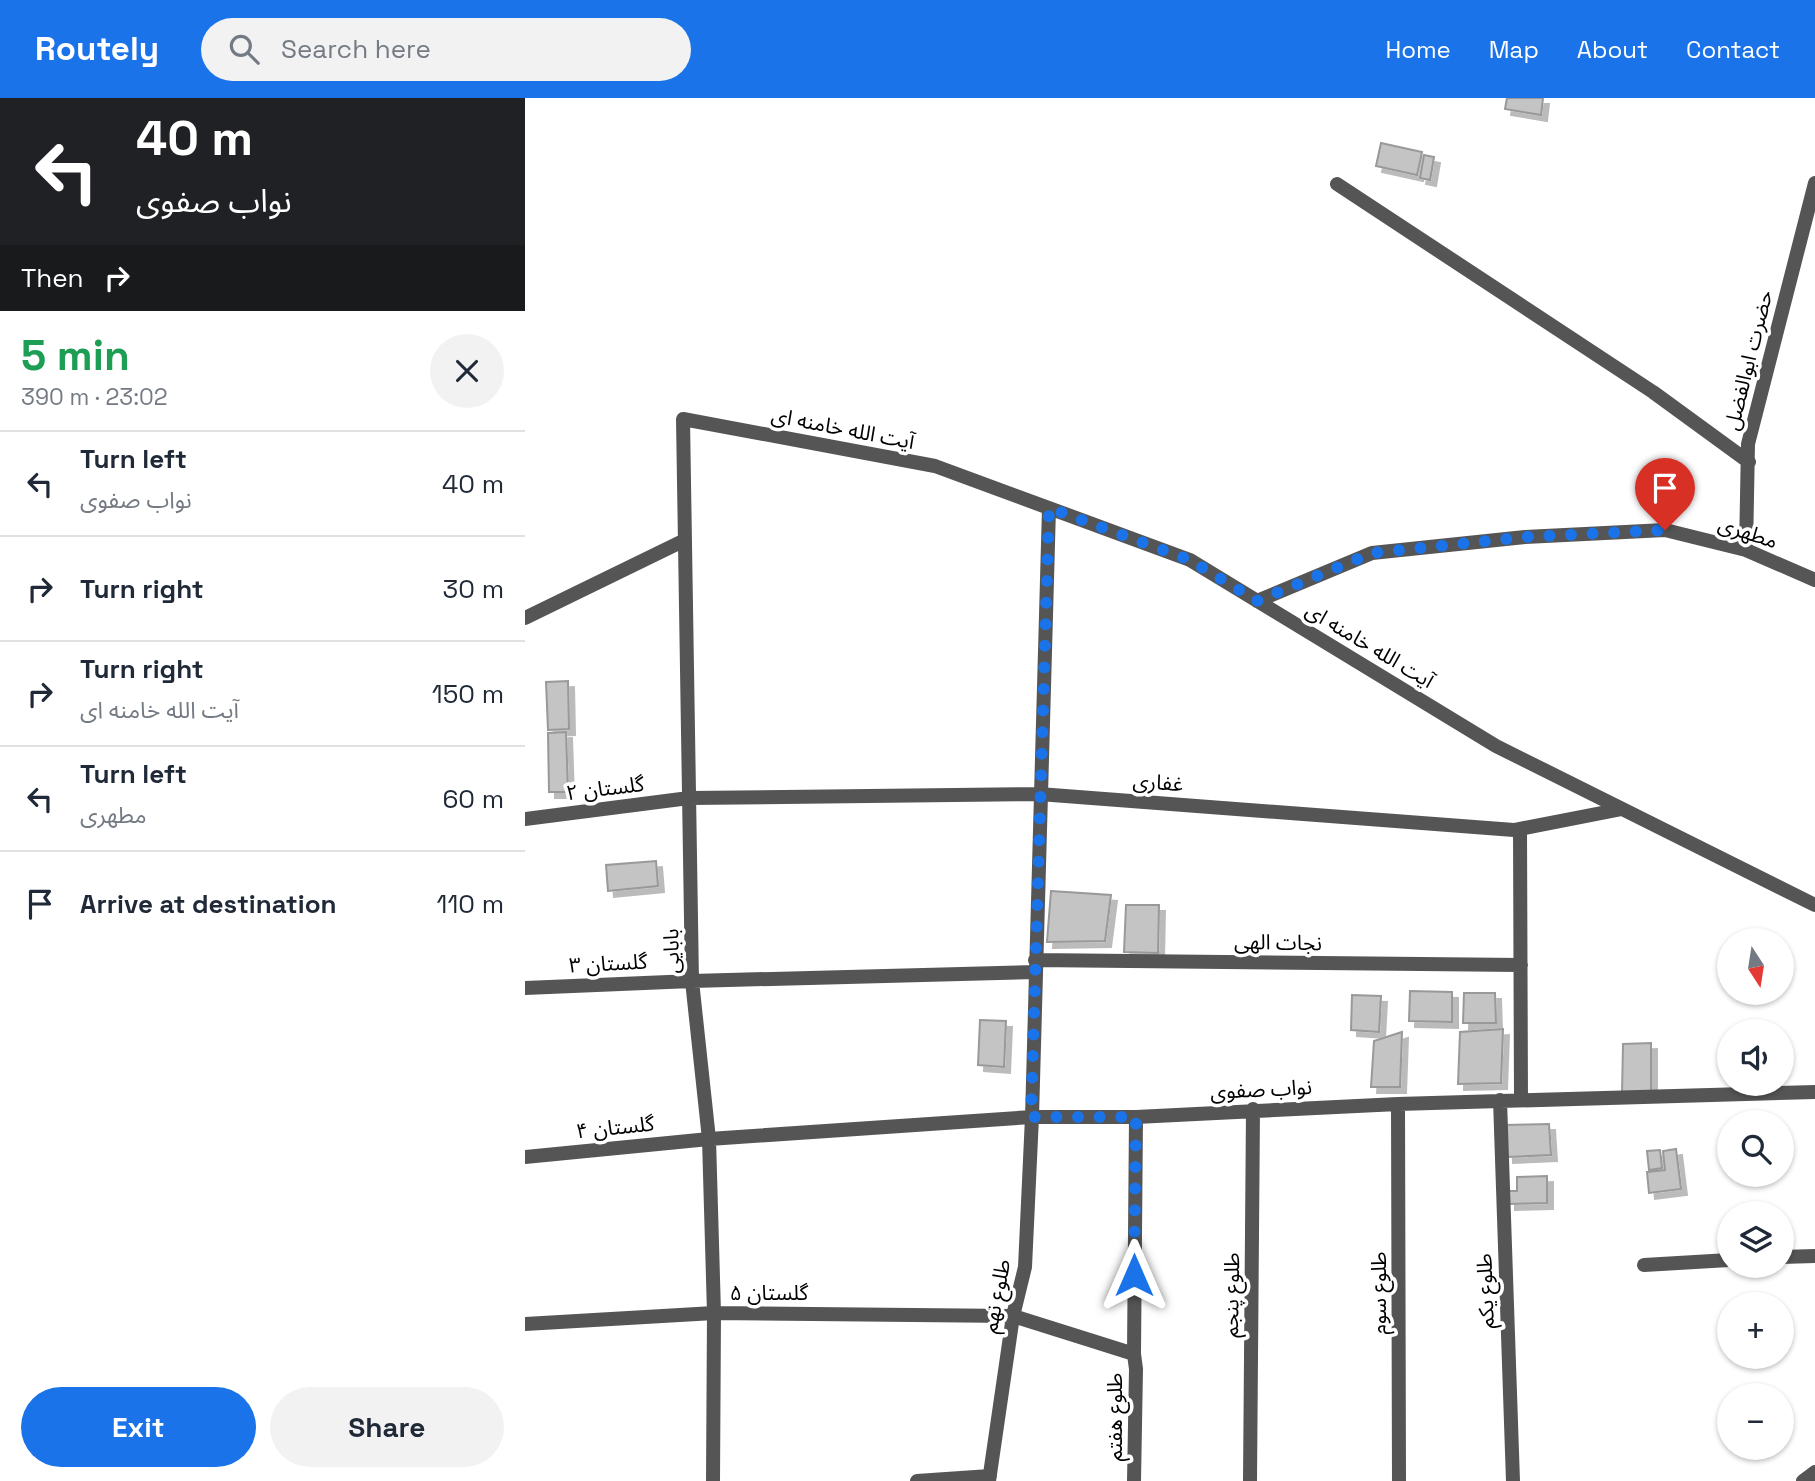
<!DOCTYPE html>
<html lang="en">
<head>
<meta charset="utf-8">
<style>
  :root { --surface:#fff; --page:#f2f2f3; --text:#1f2937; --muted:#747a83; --line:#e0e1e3; --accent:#1a73e8 }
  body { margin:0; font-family:"Space Grotesk","Noto Sans Arabic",sans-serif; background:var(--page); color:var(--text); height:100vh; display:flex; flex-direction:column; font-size:26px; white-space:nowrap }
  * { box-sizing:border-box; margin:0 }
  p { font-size:23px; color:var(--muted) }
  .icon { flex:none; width:38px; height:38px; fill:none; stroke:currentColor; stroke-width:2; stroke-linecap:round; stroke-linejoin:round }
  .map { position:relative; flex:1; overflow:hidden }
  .side { display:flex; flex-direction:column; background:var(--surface); width:525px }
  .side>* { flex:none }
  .banner { background:#202124; color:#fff; overflow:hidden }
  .needle { width:46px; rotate:168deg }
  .controls { position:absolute; left:1192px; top:830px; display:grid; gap:14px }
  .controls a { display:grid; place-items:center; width:77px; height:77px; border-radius:50%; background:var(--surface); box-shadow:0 2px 5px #0004; font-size:35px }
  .pin { position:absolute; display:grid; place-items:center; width:60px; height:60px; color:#fff; margin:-72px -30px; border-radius:50% 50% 50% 0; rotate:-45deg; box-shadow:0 0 7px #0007 }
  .pin .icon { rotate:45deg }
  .me { position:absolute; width:77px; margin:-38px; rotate:0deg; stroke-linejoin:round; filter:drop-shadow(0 0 5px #0008) }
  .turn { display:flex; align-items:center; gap:24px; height:147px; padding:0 21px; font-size:32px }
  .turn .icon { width:91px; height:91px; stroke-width:2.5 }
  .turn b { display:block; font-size:49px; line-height:60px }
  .then { display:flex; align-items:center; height:66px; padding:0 21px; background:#0003; gap:14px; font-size:26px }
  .round { display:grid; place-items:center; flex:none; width:74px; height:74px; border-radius:37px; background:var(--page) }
  .summary { display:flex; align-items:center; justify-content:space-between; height:119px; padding:0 21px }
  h1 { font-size:42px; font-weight:700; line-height:52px; color:#1e9e55 }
  .primary-button { display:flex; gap:14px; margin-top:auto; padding:14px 21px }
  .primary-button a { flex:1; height:80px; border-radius:42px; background:var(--accent); color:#fff; font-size:28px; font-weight:700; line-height:80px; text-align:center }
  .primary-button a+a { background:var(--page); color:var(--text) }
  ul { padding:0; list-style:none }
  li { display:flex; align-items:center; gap:21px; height:105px; padding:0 21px; border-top:2px solid var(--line) }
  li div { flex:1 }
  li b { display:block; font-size:26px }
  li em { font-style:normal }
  header { display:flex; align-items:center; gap:42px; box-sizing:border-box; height:98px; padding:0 35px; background:var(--accent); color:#fff }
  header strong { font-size:33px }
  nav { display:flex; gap:38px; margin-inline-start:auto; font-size:24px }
  .search { width:490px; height:63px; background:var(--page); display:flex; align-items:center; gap:18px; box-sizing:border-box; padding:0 24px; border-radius:38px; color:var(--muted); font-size:26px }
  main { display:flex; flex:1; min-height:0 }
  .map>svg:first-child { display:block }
  .building { fill:#c4c4c4; stroke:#999; stroke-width:2; filter:url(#shadow) }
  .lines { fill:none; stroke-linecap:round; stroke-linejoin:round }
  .minor { stroke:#555; stroke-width:14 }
  .route { stroke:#1a73e8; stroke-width:12; stroke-dasharray:0 21.6 }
  .labels { text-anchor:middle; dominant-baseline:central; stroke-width:7; stroke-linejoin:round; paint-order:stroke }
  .street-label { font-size:21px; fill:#000; stroke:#fff }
</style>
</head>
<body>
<header>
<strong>Routely</strong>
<div class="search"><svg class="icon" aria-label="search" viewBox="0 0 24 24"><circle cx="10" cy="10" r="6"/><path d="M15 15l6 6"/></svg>Search here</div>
<nav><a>Home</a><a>Map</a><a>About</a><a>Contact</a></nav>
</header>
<main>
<section class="side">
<div class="banner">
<div class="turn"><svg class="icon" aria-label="left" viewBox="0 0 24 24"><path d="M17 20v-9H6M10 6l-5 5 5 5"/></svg><div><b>40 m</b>نواب صفوی</div></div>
<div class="then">Then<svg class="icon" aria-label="right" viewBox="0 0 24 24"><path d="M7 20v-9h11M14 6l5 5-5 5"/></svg></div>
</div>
<div class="summary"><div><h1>5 min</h1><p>390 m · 23:02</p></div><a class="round"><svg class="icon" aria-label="close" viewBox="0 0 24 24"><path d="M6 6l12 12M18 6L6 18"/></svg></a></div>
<ul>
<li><svg class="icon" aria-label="left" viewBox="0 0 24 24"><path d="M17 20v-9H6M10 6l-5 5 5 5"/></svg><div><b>Turn left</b><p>نواب صفوی</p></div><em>40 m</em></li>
<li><svg class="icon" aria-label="right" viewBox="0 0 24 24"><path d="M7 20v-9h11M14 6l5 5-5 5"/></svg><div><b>Turn right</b></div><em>30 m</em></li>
<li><svg class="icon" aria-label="right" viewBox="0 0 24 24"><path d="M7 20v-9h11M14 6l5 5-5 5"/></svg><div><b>Turn right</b><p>آیت الله خامنه ای</p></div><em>150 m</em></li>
<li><svg class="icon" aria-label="left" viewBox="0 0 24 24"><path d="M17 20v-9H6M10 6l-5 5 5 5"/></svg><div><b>Turn left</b><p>مطهری</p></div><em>60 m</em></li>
<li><svg class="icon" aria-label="arrive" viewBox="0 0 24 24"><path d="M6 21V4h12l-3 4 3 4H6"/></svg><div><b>Arrive at destination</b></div><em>110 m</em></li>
</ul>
<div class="primary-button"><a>Exit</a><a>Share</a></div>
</section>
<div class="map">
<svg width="1290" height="1383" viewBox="0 0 1290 1383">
  <defs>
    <filter id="shadow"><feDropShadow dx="6" dy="6" stdDeviation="0" flood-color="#0004"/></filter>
  </defs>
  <rect width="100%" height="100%" fill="#fff"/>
  <path class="building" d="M982 0H1018L1016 17 980 11Z
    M856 45 897 54 892 77 851 68Z
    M899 57 909 59 905 82 895 80Z
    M43 583 44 631 23 632 21 584Z
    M41 634 43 694H24L23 635Z
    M131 763 133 788 83 793 81 767Z
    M526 793 586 797 580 843 522 844Z
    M601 807H634L633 855 599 854Z
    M885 893 927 894V924L884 923Z
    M939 895H970L971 925H938Z
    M827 897 856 898 854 934 826 932Z
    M455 922 481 923 479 969 453 967Z
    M978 931 976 985 933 986 935 934Z
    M877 934 875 989H846L849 943Z
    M1126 945V995H1097L1098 946Z
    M1024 1026 1026 1057 982 1059 981 1027Z
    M1151 1051 1156 1091 1124 1095 1122 1074 1140 1072 1138 1053Z
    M1135 1052 1137 1070 1124 1072 1122 1053Z
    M1022 1078V1105L984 1106V1093H992V1079Z"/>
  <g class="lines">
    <path class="minor" d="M812 86 1128 294 1224 364
      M1221 452 1223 346 1290 85
      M732 503 847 455 1000 439 1140 432 1221 452 1290 482
      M0 520 160 442
      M0 721 164 700 514 696 989 732 1097 711
      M995 731 996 1002
      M510 862 996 867
      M0 890 167 883 510 874
      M975 1002 988 1383
      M873 1006 874 1383
      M0 1059 184 1041 507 1019H611L873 1006 1290 994
      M1256 1159 1290 1158
      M1119 1167 1204 1162
      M0 1226 189 1215 488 1218 609 1256 611 1271 609 1383
      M609 1256 611 1019
      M188 1383 189 1215 184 1041 167 883 158 321 410 368 665 462 971 648 1290 807
      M392 1383 465 1378
      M464 1383 488 1218 500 1169 507 1019 524 410
      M725 1383 728 1011
      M1278 1383 1290 1374"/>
  </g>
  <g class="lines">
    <path class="route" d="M609 1177 611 1019H506L524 410 665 462 732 503 847 455 1000 439 1140 432"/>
  </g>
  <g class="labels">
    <g class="street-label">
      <text transform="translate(1223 262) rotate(-76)">حضرت ابوالفضل</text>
      <text transform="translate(318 330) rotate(11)">آیت الله خامنه ای</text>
      <text transform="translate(1223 434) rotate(18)">مطهری</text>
      <text transform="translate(845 547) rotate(31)">آیت الله خامنه ای</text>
      <text transform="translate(633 684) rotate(4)">غفاری</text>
      <text transform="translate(80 690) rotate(-7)">گلستان ۲</text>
      <text transform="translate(753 844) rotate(1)">نجات الهی</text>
      <text transform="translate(146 853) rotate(-91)">بابایی</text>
      <text transform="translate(83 865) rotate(-3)">گلستان ۳</text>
      <text transform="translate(736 991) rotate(-3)">نواب صفوی</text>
      <text transform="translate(90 1029) rotate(-6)">گلستان ۴</text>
      <text transform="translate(960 1193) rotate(-92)">طلوع یکم</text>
      <text x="244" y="1194">گلستان ۵</text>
      <text transform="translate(853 1195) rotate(-90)">طلوع سوم</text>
      <text transform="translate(706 1197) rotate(-89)">طلوع پنجم</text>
      <text transform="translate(471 1198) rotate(-79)">طلوع نهم</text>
      <text transform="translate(589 1319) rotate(-90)">طلوع هفتم</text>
    </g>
  </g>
</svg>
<div class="controls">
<a><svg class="needle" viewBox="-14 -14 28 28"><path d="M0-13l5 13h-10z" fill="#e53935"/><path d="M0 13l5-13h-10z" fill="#747a83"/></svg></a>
<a><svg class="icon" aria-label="sound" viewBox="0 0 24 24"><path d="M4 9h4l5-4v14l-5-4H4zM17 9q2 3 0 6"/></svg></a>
<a><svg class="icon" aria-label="search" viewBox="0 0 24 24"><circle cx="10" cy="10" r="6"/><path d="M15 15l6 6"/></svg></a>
<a><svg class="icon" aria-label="layers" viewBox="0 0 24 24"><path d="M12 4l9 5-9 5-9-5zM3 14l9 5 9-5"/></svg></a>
<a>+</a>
<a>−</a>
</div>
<div class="pin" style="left:1140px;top:432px;background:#d93025"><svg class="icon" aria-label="arrive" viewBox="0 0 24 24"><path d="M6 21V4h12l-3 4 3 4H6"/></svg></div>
<svg class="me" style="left:609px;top:1177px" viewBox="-20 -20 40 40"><path d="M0-17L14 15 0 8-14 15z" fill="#1a73e8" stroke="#fff" stroke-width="4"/></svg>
</div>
</main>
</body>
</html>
